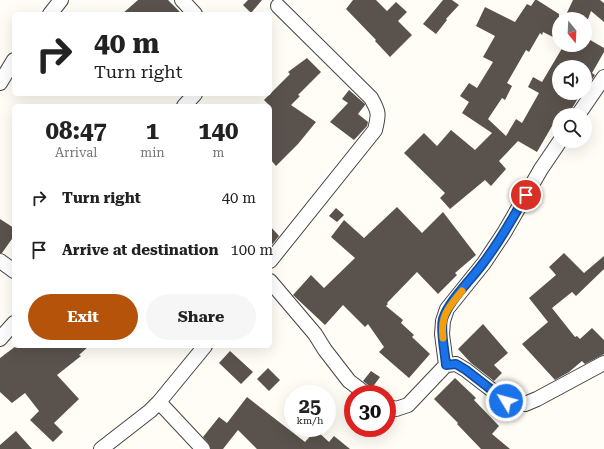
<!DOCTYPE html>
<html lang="en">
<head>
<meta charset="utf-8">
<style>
  :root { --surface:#fff; --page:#f6f6f6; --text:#222; --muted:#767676; --accent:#b45309 }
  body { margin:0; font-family:"Roboto Serif",serif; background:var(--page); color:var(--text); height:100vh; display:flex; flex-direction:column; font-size:15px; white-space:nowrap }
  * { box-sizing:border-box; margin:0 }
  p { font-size:13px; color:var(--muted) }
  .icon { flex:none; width:22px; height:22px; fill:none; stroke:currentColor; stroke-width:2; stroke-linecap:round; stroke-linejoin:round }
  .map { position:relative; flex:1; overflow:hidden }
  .drawer { position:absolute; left:12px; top:104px; width:260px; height:244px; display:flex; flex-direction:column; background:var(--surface); border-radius:6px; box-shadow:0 4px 16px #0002 }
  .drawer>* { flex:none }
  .hud { position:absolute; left:12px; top:12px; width:260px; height:84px; border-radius:6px; box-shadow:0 4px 16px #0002; background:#fff; color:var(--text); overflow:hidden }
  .needle { width:26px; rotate:162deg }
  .buttons { position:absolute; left:552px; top:12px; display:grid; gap:8px }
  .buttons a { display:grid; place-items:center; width:40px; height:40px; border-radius:50%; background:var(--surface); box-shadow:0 4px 16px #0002; font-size:20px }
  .speed { position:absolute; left:284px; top:385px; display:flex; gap:8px; font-size:20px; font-weight:700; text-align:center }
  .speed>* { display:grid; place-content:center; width:52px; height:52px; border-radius:50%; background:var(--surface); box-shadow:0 4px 16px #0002; line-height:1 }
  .speed small { font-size:10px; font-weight:400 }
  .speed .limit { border:6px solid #d22; background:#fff; color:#111 }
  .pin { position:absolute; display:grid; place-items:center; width:34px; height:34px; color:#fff; margin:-17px; border:2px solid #fff; border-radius:50%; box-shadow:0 1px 4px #0007 }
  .me { position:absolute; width:44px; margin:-22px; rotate:307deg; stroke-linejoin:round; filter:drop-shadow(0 0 3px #0008) }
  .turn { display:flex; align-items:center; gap:14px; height:84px; padding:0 16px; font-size:18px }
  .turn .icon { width:52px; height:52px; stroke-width:2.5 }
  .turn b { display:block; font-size:28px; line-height:34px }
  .eta { display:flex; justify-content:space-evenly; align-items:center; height:68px; text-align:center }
  .eta b { font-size:24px; font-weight:700; line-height:28px }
  .button { display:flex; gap:8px; margin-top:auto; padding:8px 16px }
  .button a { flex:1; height:46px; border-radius:24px; background:var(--accent); color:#fff; font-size:16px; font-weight:700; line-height:46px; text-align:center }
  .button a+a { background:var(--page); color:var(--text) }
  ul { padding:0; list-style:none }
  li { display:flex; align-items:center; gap:12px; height:52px; padding:0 16px }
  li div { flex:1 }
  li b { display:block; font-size:15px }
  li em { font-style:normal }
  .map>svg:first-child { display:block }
  .building { fill:#5a524d }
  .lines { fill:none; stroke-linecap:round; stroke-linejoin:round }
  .minor-casing { stroke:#444; stroke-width:16 }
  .minor { stroke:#fff; stroke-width:14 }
  .route-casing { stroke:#114b97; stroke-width:10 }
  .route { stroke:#1a73e8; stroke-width:7 }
  .slow { stroke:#f59e0b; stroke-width:7 }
</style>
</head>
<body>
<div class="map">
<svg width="604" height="449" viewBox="0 0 604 449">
  <rect width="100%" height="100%" fill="#fffdf5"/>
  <path class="building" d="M138 0H168L182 14H122Z
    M248 0H262L251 13 243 5Z
    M353 0H376L387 11 396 2 407 12 398 21 412 35 390 57 375 41 376 40 346 9Z
    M443 0H452L459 5 446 19 447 20 436 34 423 24Z
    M535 0H537L559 14V40L543 32 542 35 540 33 529 52 526 50 507 83 512 86 505 100 502 98 488 119 506 136 516 119 522 123 539 93 528 87 533 77 542 82 564 45H585V37L604 48V52L592 73 595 75 585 90V67H559V93H581L574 105 571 110 570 109 567 115H559V129L552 126 537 152 518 141 499 161 506 169 491 186 485 180 450 209 440 198 445 193 404 153 424 133 437 146 451 130 475 150 492 133 462 113 469 102 460 96 469 83 477 88 493 62 483 57 495 36 476 26 485 7 515 22 527 4 531 6Z
    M573 0H600L604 3V22L591 11 588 19H564Z
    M307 58 321 72 298 95 300 96 291 105 316 122 298 144 276 166 270 159V106L264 100 290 74 288 72Z
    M349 90 365 104V105L358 114 368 122 367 126 354 140 330 122 348 103 342 99Z
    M397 207 422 233 443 212 476 255 455 273 457 275 438 294 417 272 387 303 388 304 386 306 403 320 401 323 414 335 412 337 430 354 409 378 379 352 384 347 368 324 365 327 343 305 325 325 293 295 311 275 324 288 355 258 331 237 344 220 364 238Z
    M336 208 344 215 337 222 329 216Z
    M0 219 14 228V236L2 253H0Z
    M270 226 279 236 270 247Z
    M564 253 584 273 604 256V269L576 296 572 292 552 308 575 337 577 336 580 339 592 328 604 340V354L585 364 582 361 569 372 555 380 522 344 548 322 529 298 556 275 549 267Z
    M483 324 508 353 494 365 502 373 494 381 471 363 458 349Z
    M16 346H89L79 355 81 356 57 375 79 399 54 423 63 432 53 442 30 420 39 411 25 393 12 403 0 392V358Z
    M230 351 253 372 241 384 219 363Z
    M268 368 280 380 269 391 257 379Z
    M371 371 380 377 372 388 363 381Z
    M455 378 476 398 474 400 499 426 492 434 510 449H481L457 424 458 423 434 399Z
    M247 397 305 442 316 430 329 442 334 436 350 449H257L238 430 223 449H211L209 444 203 437 219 417 227 423Z
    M16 431 32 449H0V445Z"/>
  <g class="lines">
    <g class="minor-casing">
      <path id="minor" d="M182 0 195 14
        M50 14 61 0
        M0 83 14 60
        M184 106 195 94
        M578 115 604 77
        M0 261 14 271
        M270 261 375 130C379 114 379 112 371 98L278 6
        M270 281 315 334 325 350 349 381 366 394
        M0 339 14 323
        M446 365 456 364 466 370 506 401 514 404H525L537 399 604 363
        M159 402 203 449
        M387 406 396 409 408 405 446 365 442 334 443 321 447 309 484 263 504 233 541 169 560 141
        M101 449 150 411 159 402 205 346"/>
    </g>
    <use href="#minor" class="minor"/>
  </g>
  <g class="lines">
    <g class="route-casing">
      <path id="route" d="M506 401 466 370 456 364 446 365C445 352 440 330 443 319 449 300 472 279 484 262 500 241 513 218 526 195"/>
    </g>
    <use href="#route" class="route"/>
    <path class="slow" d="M443 338C440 316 449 307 462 291"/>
  </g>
</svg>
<div class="buttons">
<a><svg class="needle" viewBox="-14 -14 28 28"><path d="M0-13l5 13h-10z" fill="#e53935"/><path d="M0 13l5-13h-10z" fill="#767676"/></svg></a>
<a><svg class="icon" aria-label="sound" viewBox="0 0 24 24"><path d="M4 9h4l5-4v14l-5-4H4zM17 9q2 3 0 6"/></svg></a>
<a><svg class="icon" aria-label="search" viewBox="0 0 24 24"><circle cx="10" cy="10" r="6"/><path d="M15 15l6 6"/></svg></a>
</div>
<div class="speed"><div>25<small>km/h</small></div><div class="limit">30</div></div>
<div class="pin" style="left:526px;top:195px;background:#d93025"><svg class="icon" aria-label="arrive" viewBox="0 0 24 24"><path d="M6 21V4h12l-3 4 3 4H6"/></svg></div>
<svg class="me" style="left:506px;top:401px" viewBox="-20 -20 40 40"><circle r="17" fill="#1a73e8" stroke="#fff" stroke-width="3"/><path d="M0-11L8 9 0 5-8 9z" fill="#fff"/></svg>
<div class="hud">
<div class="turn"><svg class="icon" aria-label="right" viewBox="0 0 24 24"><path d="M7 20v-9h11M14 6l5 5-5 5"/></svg><div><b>40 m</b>Turn right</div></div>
</div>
<section class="drawer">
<div class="eta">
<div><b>08:47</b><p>Arrival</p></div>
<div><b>1</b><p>min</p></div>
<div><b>140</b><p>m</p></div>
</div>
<ul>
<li><svg class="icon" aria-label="right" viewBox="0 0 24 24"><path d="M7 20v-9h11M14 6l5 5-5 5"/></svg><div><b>Turn right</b></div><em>40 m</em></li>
<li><svg class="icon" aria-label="arrive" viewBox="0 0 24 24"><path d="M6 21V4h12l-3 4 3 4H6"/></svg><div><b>Arrive at destination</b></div><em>100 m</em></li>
</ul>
<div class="button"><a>Exit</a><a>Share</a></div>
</section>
</div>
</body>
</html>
